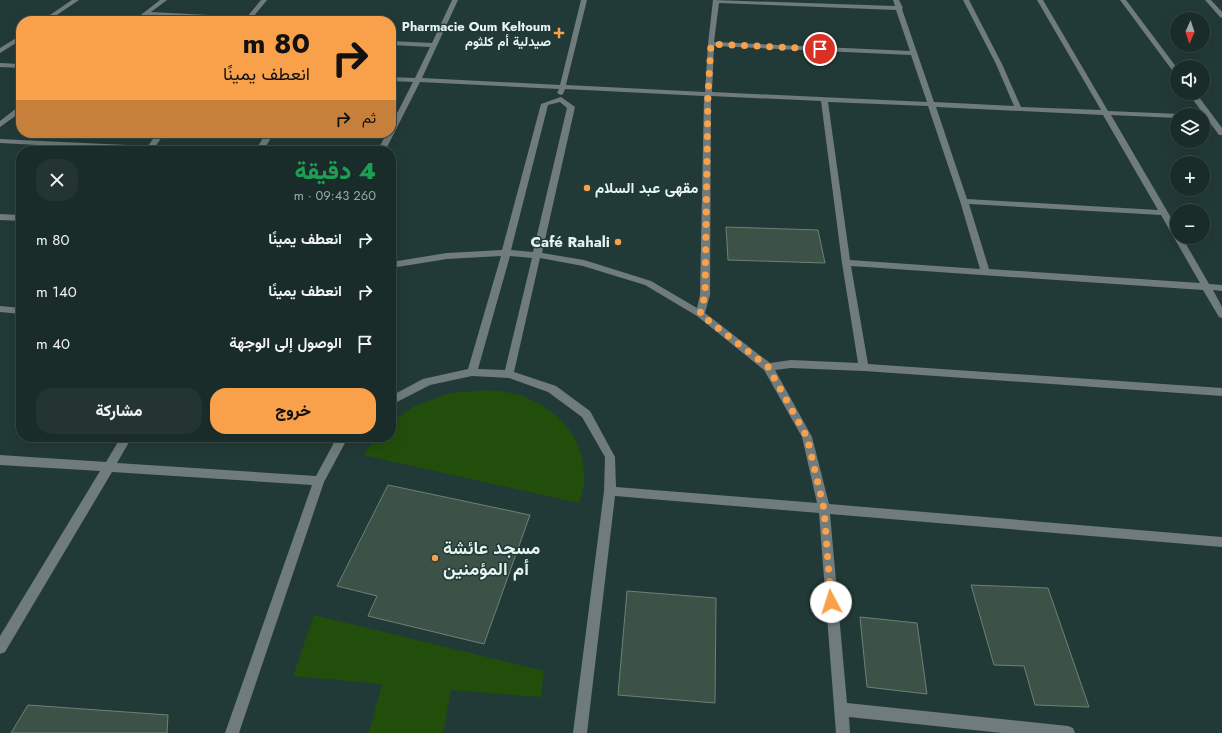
<!DOCTYPE html>
<html lang="ar">
<head>
<meta charset="utf-8">
<style>
  :root { --surface:#1a2c29; --page:#233431; --text:#f1f3f6; --muted:#9fa7a8; --line:#384846; --accent:#f8a14a }
  body { margin:0; font-family:Jost,Vazirmatn,sans-serif; background:var(--page); color:var(--text); direction:rtl; height:100vh; display:flex; flex-direction:column; font-size:15px; white-space:nowrap }
  * { box-sizing:border-box; margin:0 }
  p { font-size:13px; color:var(--muted) }
  .icon { flex:none; width:22px; height:22px; fill:none; stroke:currentColor; stroke-width:2; stroke-linecap:round; stroke-linejoin:round }
  .map { position:relative; flex:1; overflow:hidden; direction:ltr }
  .details { position:absolute; left:16px; top:146px; width:380px; height:296px; display:flex; flex-direction:column; background:var(--surface); border-radius:16px; box-shadow:0 4px 16px #0002,0 0 0 1px var(--line); direction:rtl }
  .details>* { flex:none }
  .top-card { position:absolute; left:16px; top:16px; width:380px; height:122px; border-radius:16px; box-shadow:0 4px 16px #0002,0 0 0 1px var(--line); direction:rtl; background:#f8a14a; color:#111; overflow:hidden }
  .needle { width:26px; rotate:183deg }
  .buttons { position:absolute; left:1170px; top:12px; display:grid; gap:8px }
  .buttons a { display:grid; place-items:center; width:40px; height:40px; border-radius:50%; background:var(--surface); box-shadow:0 4px 16px #0002,0 0 0 1px var(--line); font-size:20px }
  .pin { position:absolute; display:grid; place-items:center; width:34px; height:34px; color:#fff; margin:-17px; border:2px solid #fff; border-radius:50%; box-shadow:0 1px 4px #0007 }
  .me { position:absolute; width:44px; margin:-22px; rotate:355deg; stroke-linejoin:round; filter:drop-shadow(0 0 3px #0008) }
  .turn { display:flex; align-items:center; gap:14px; height:84px; padding:0 20px; font-size:18px }
  .turn .icon { width:52px; height:52px; stroke-width:2.5 }
  .turn b { display:block; font-size:28px; line-height:34px }
  .then { display:flex; align-items:center; height:38px; padding:0 20px; background:#0003; gap:8px; font-size:15px }
  .round { display:grid; place-items:center; flex:none; width:42px; height:42px; border-radius:16px; background:var(--page) }
  .overview { display:flex; align-items:center; justify-content:space-between; height:68px; padding:0 20px }
  h1 { font-size:24px; font-weight:800; line-height:30px; color:#1e9e55 }
  .primary-button { display:flex; gap:8px; margin-top:auto; padding:8px 20px }
  .primary-button a { flex:1; height:46px; border-radius:16px; background:var(--accent); color:#111; font-size:16px; font-weight:800; line-height:46px; text-align:center }
  .primary-button a+a { background:var(--page); color:var(--text) }
  ul { padding:0; list-style:none }
  li { display:flex; align-items:center; gap:12px; height:52px; padding:0 20px }
  li div { flex:1 }
  li b { display:block; font-size:15px }
  li em { font-style:normal }
  .map>svg:first-child { display:block }
  .green { fill:#224e0c }
  .building { fill:#3d5247; stroke:#6c8176 }
  .lines { fill:none; stroke-linecap:round; stroke-linejoin:round }
  .minor { fill:#707b7d; fill-rule:evenodd }
  .route { stroke:#f8a14a; stroke-width:7; stroke-dasharray:0 12.6 }
  .poi-dot { fill:#f8a14a; stroke:#223a37; stroke-width:1.5 }
  .labels { text-anchor:middle; dominant-baseline:central; stroke-width:3; stroke-linejoin:round; paint-order:stroke }
  .far-poi-label { font-size:13px; font-weight:bold; fill:#e6f4f2; stroke:#223a37; text-anchor:end }
  .poi-label { font-size:15px; font-weight:bold; fill:#e6f4f2; stroke:#223a37; text-anchor:start }
  .near-poi-label { font-size:18px; font-weight:bold; fill:#e6f4f2; stroke:#223a37; text-anchor:start }
</style>
</head>
<body>
<div class="map">
<svg width="1222" height="733" viewBox="0 0 1222 733">
  <rect width="100%" height="100%" fill="#223a37"/>
  <path class="green" d="M486 390C497 391 510 392 520 395 559 409 586 439 584 482 584 489 581 496 579 503L363 455 377 437H391V422L415 406 450 393Z
    M314 615 544 671 541 697 451 690 443 733H369L382 684 293 676Z"/>
  <path class="building" d="M726 227 818 230 825 263 728 260Z
    M388 485 530 515 484 644 368 616 377 596 337 586Z
    M971 585 1048 588 1089 707 1035 705 1024 666 994 665Z
    M627 591 716 598 715 703 618 695Z
    M860 617 917 623 927 694 867 687Z
    M28 705 168 715 167 733H11Z"/>
  <g class="lines">
    <path class="minor" d="M72 0H79L48 21H41Z
      M160 0H167L151 12 247 17 261 0H267L250 21 147 16 140 21H133Z
      M452 0H458L422 78 560 85 581 0H587L566 85 705 92 708 44 713 0 895 6 893 0H899L903 8 902 9 934 102 1014 106 996 64 963 0H969L1002 64 1021 107 1101 110 1037 0H1043L1108 111 1180 114 1177 115V118L1111 115 1177 228V237H1182L1209 284 1222 285V291L1213 290 1222 307V318L1219 317 1203 290 851 266 868 364 1222 388V396L864 371 791 368 775 370 812 437 829 504 1222 537V547L830 514 847 703 1068 726 1073 728 1075 733H1002L849 717 850 733H836L819 513 615 496 587 733H573L604 491 605 457 582 417 548 392 509 378 472 376 430 385 391 405V396L423 379 468 369 501 256 447 259 391 268V262L447 253 502 250 541 104 561 97 575 107 542 253 584 260 651 281 697 308 700 295 704 96 565 89 563 94 561 95 557 93 559 89 420 82 385 151H377L387 133H391V125L413 82 391 81V77L415 78 430 47 391 45V41L432 43ZM719 3 896 10 910 51 714 42ZM714 46 911 55 927 102 712 92ZM711 96 821 101 842 263 858 363 791 360 770 363 705 313 710 295ZM560 102 567 108 533 252 511 250 548 105ZM828 102 928 106 960 201 980 269 850 260ZM936 107 1103 115 1158 210 967 199ZM969 204 1161 215 1200 283 989 269ZM510 256 532 258 505 370 478 369ZM540 258 583 266 645 285 697 316 764 370 802 437 817 503 616 487 615 457 590 411 556 386 514 372Z
      M1120 0H1126L1177 68V75L1175 74Z
      M1205 0H1211L1222 12V18L1220 17Z
      M21 35V40L0 53V48Z
      M0 63 21 64V68L0 67Z
      M1188 93H1196L1222 128V135H1219Z
      M18 107H21V112L0 127V121Z
      M157 133H165L152 151 0 143V139L148 146Z
      M266 133H274L263 151H255Z
      M0 214 21 215V221L0 220Z
      M0 306 21 308V314L0 312Z
      M121 437H132L117 463 316 476 337 437H350L345 443 324 482 239 733H225L312 485 112 472 5 652 0 654V636L100 471 0 465V455L106 462Z"/>
  </g>
  <g class="lines">
    <path class="route" d="M820 49 711 44 708 94 705 295 700 314 768 367 807 437 824 509 831 602"/>
  </g>
  <g class="poi-dot">
    <path d="M557 27h4v4h4v4h-4v4h-4v-4h-4v-4h4z"/>
    <circle cx="587" cy="188" r="4"/>
    <circle cx="618" cy="242" r="4"/>
    <circle cx="435" cy="558" r="4"/>
  </g>
  <g class="labels">
    <g class="far-poi-label">
      <text x="551" y="26">Pharmacie Oum Keltoum<tspan x="551" dy="15">صيدلية أم كلثوم</tspan></text>
    </g>
    <g class="poi-label">
      <text x="595" y="188">مقهى عبد السلام</text>
      <text x="610" y="242" text-anchor="end">Café Rahali</text>
    </g>
    <g class="near-poi-label">
      <text x="443" y="548">مسجد عائشة<tspan x="443" dy="21">أم المؤمنين</tspan></text>
    </g>
  </g>
</svg>
<div class="buttons">
<a><svg class="needle" viewBox="-14 -14 28 28"><path d="M0-13l5 13h-10z" fill="#e53935"/><path d="M0 13l5-13h-10z" fill="#9fa7a8"/></svg></a>
<a><svg class="icon" aria-label="sound" viewBox="0 0 24 24"><path d="M4 9h4l5-4v14l-5-4H4zM17 9q2 3 0 6"/></svg></a>
<a><svg class="icon" aria-label="layers" viewBox="0 0 24 24"><path d="M12 4l9 5-9 5-9-5zM3 14l9 5 9-5"/></svg></a>
<a>+</a>
<a>−</a>
</div>
<div class="pin" style="left:820px;top:49px;background:#d93025"><svg class="icon" aria-label="arrive" viewBox="0 0 24 24"><path d="M6 21V4h12l-3 4 3 4H6"/></svg></div>
<svg class="me" style="left:831px;top:602px" viewBox="-20 -20 40 40"><circle r="19" fill="#fff"/><path d="M0-13L10 11 0 6-10 11z" fill="#f8a14a"/></svg>
<div class="top-card">
<div class="turn"><svg class="icon" aria-label="right" viewBox="0 0 24 24"><path d="M7 20v-9h11M14 6l5 5-5 5"/></svg><div><b>80 m</b>انعطف يمينًا</div></div>
<div class="then">ثم<svg class="icon" aria-label="right" viewBox="0 0 24 24"><path d="M7 20v-9h11M14 6l5 5-5 5"/></svg></div>
</div>
<section class="details">
<div class="overview"><div><h1>4 دقيقة</h1><p>260 m · 09:43</p></div><a class="round"><svg class="icon" aria-label="close" viewBox="0 0 24 24"><path d="M6 6l12 12M18 6L6 18"/></svg></a></div>
<ul>
<li><svg class="icon" aria-label="right" viewBox="0 0 24 24"><path d="M7 20v-9h11M14 6l5 5-5 5"/></svg><div><b>انعطف يمينًا</b></div><em>80 m</em></li>
<li><svg class="icon" aria-label="right" viewBox="0 0 24 24"><path d="M7 20v-9h11M14 6l5 5-5 5"/></svg><div><b>انعطف يمينًا</b></div><em>140 m</em></li>
<li><svg class="icon" aria-label="arrive" viewBox="0 0 24 24"><path d="M6 21V4h12l-3 4 3 4H6"/></svg><div><b>الوصول إلى الوجهة</b></div><em>40 m</em></li>
</ul>
<div class="primary-button"><a>خروج</a><a>مشاركة</a></div>
</section>
</div>
</body>
</html>
